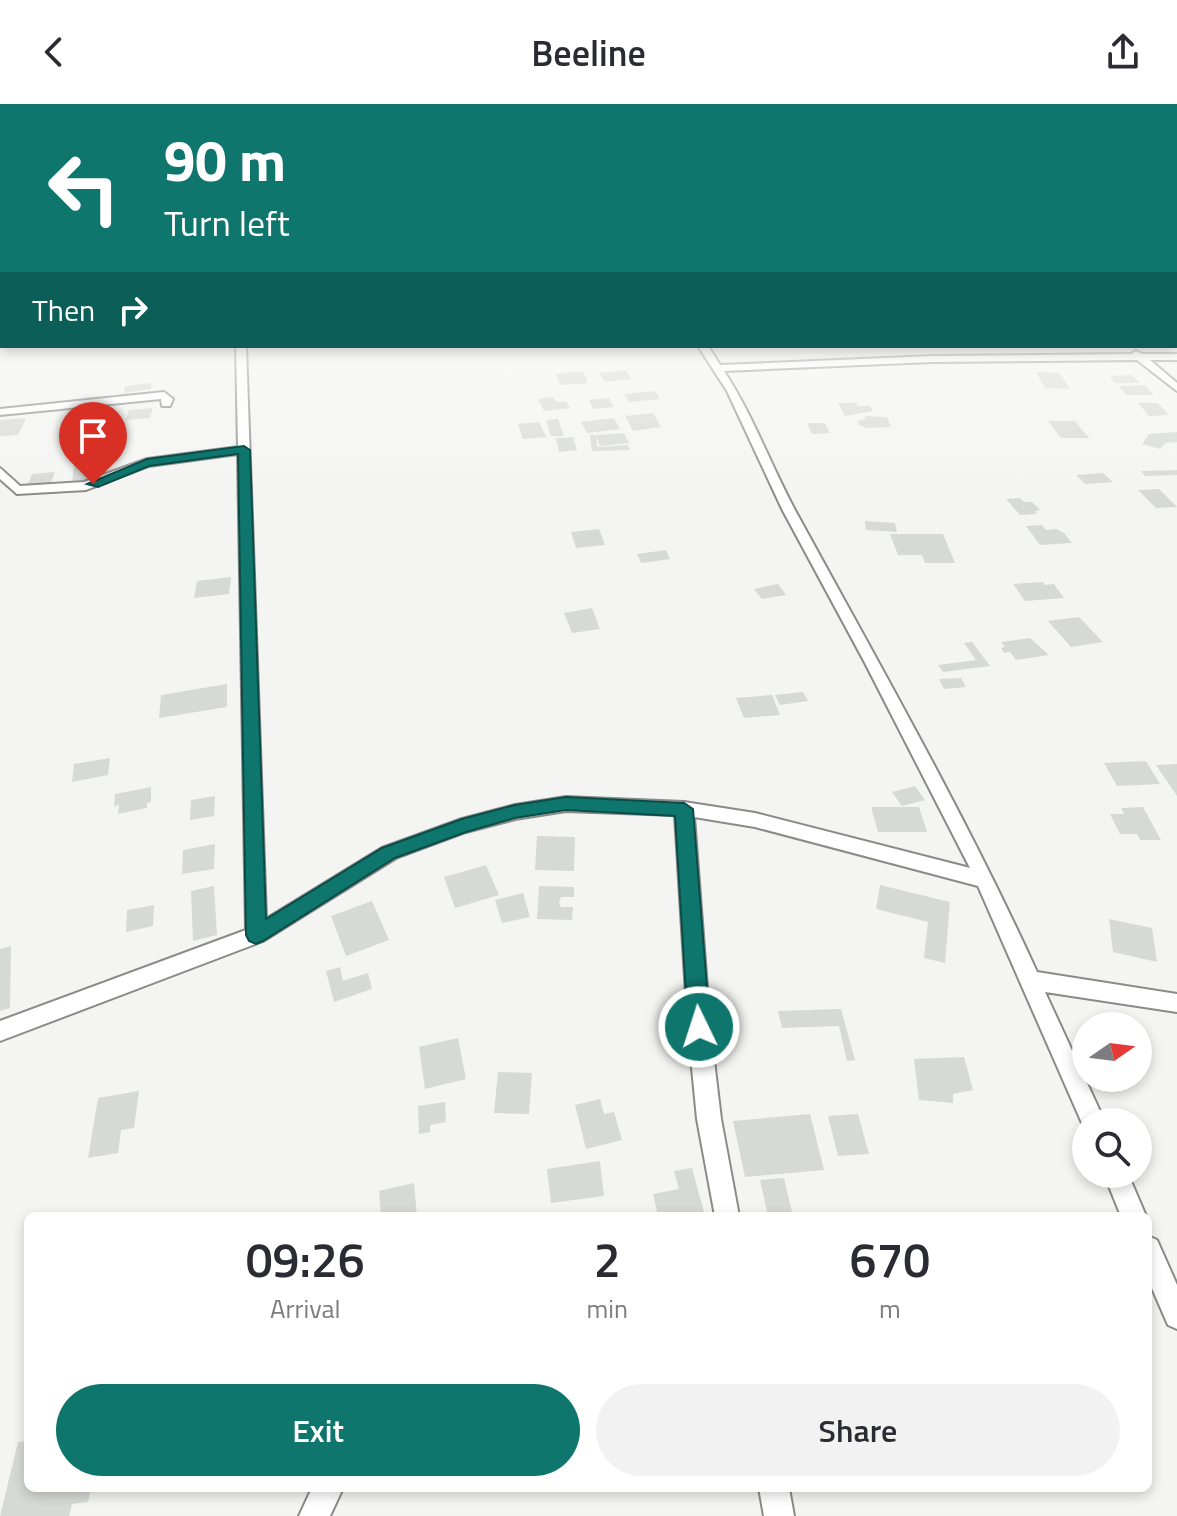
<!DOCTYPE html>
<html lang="en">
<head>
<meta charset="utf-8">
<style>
  :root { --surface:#fff; --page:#f2f2f3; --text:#2b2b33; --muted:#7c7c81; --accent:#0f766e }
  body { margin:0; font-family:"Titillium Web",sans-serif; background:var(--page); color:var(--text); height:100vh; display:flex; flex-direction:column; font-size:30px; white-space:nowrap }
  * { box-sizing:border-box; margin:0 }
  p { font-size:26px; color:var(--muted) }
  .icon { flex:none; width:44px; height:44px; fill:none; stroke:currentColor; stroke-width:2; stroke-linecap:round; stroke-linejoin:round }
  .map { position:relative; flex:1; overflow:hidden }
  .details { position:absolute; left:24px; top:1108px; width:1128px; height:280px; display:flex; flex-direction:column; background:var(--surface); border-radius:12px; box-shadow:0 4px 12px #0003 }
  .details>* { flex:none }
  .hud { position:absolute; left:0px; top:0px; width:1178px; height:244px; box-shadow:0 4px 12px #0003; background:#0f766e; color:#fff; overflow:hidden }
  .needle { width:52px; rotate:76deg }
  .buttons { position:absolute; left:1072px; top:908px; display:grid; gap:16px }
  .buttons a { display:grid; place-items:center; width:80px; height:80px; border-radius:50%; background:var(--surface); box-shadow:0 4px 12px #0003; font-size:40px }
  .pin { position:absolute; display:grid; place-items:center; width:68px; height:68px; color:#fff; margin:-82px -34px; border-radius:50% 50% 50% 0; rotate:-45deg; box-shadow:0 0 8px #0007 }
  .pin .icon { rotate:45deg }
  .me { position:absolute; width:88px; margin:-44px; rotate:356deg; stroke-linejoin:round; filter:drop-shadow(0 0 6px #0008) }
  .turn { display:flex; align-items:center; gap:28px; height:168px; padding:0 32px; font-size:36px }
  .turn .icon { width:104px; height:104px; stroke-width:2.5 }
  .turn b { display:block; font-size:56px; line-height:68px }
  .then { display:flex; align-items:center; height:76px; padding:0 32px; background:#0003; gap:16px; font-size:30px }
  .eta { display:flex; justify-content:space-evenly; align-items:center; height:136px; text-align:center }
  .eta b { font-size:48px; font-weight:600; line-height:56px }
  .cta { display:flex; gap:16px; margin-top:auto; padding:16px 32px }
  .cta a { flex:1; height:92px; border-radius:48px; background:var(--accent); color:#fff; font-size:32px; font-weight:600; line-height:92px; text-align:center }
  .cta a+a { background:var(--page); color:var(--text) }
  header { display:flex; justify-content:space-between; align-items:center; height:104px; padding:0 32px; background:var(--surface); font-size:36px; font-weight:600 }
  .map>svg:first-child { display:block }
  .building { fill:#d7d9d6 }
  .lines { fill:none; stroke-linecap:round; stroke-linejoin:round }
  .minor-casing { stroke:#8a8b88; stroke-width:4 }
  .minor { fill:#fff; fill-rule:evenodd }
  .route { fill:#0f766e; stroke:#0a4d48; stroke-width:2 }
</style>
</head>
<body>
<header><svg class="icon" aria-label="back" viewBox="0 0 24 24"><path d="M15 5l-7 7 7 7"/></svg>Beeline<svg class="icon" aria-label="share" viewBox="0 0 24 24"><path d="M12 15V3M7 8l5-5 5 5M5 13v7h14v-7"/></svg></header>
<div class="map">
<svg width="1177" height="1412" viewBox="0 0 1177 1412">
  <rect width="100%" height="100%" fill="#f4f5f2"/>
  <path class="building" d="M626 266 631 275 605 278 599 269Z
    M583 267 588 279 560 281 556 270Z
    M1036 268 1060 269 1070 285 1045 284Z
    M1132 271 1140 279H1115L1110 272Z
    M151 279V285L124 289 125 282Z
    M1145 281 1154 291H1127L1118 282Z
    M655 287 660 295 629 298 624 290Z
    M553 293 556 298 566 297 570 304 544 307 538 295Z
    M609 294 614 303 593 305 589 296Z
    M838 299H856L858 302H870L873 307 845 312Z
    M1138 299H1158L1169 311 1149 312Z
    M153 304 150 314 126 316 129 306Z
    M653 309 661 323 633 327 625 312Z
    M865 312 887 313 891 323 867 324 859 321 857 317 866 315Z
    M26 314 18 331 0 332V316Z
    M614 314 620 325 587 329 581 318Z
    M558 315 564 332H551L546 316Z
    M1048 317H1075L1089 334H1061Z
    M539 318 546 333 523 335 518 320Z
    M807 319H825L830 329 812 330Z
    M1177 328V338L1165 339 1160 345 1142 340 1149 330Z
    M624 329 629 339 600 342 596 331Z
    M590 331H596L597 343 628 341 630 346 592 347Z
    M573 333 577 346 559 348 556 334Z
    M100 357 98 375 72 378 74 361Z
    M1177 366V371L1145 372 1141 367Z
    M55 368 50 381 27 383 32 370Z
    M1103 369 1113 378 1085 380 1076 371Z
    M1159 385 1177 403 1156 404 1138 386Z
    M1020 394 1024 398H1032L1040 406 1035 407 1037 410 1020 411 1006 395Z
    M865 417 895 419 897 428 866 426Z
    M1042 421 1046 426 1056 425 1064 429 1072 439 1040 441 1026 422Z
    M599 425 605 441 576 444 571 428Z
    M890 430H943L955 459H925L922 451H898Z
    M666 446 670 455 641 459 637 450Z
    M231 473 229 490 194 494 197 477Z
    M1043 478 1045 481 1054 480 1064 494 1025 497 1013 480Z
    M778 480 786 491 762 495 754 485Z
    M592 504 600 525 572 529 564 509Z
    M1079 513 1103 538 1071 543 1048 517Z
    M1030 534 1049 551 1016 556 1010 548 1004 549 1001 544 1005 543 1001 538Z
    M972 538 990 562 943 568 938 561 976 556 964 539Z
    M961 574 966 583 944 585 939 575Z
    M227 580V603L159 614 161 591Z
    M803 588 808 597 780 601 775 591Z
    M772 591 780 611 744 614 736 594Z
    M110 654 108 671 72 678 74 660Z
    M1146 657 1160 680 1117 682 1104 659Z
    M1177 660V692L1156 661Z
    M915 682 925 696 902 702 892 688Z
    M151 683V698L147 699V704L118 710 119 701 114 702 115 690Z
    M215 692 214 712 190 716 191 696Z
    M871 703H919L927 728H878Z
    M1143 703 1161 736H1140L1137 730H1120L1110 710H1124L1121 704Z
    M537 732 575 733 574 767 535 766Z
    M215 740 214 765 182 770 183 746Z
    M486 761 499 791 455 804 444 773Z
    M880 781 950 798 945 859 924 854 928 818 876 805Z
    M214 782 217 831 193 837 191 787Z
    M539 782 574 783V793H561L559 799 561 803H573L572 816 537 815Z
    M523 789 530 813 502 819 495 796Z
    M372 797 389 836 346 852 331 812Z
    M154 801 153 822 126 828 127 806Z
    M1109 815 1152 824 1157 858 1113 848Z
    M11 842 10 904 0 907V845Z
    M340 863 343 877 368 869 372 885 334 898 326 867Z
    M841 905 855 956 847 957 839 922 782 924 778 907Z
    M458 934 466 975 425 985 419 943Z
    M964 953 973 986 953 990V999L919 996 914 955Z
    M498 968 532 969 529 1010 494 1009Z
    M139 987 134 1024 121 1026 118 1049 88 1054 98 994Z
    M600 995 604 1010 614 1008 622 1036 586 1045 575 1001Z
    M445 998 446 1018 430 1021V1028L419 1030 418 1002Z
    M810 1010 824 1066 745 1073 733 1017Z
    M858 1010 869 1050 838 1052 828 1012Z
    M600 1057 604 1092 551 1099 547 1065Z
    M692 1064 705 1112H658L653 1090 679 1085 674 1067Z
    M784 1074 793 1112H768L760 1076Z
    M414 1079 417 1112H381L379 1087Z
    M28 1337V1384H91L88 1398 72 1400 69 1412H0L18 1338Z"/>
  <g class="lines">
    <g class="minor-casing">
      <path id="minor" d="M236 242H246L266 815 382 744 462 715 515 701 566 693 684 698 755 709 970 764 864 557 782 405 727 287 698 242H708L720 261 932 252 1131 250 1136 247 1142 250H1177V256H1150L1177 279V287L1137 256 932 258 724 267C753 311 771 362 796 408 879 560 965 710 1037 868L1177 890V908L1045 888 1105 1018H1086L1085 1026 978 782 755 723 694 713 710 923 721 1015 739 1112H715L697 1015 688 923 675 711 566 707 515 715 466 728 396 754 263 837 0 937V917L246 826 238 350 149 362 86 386 17 390 0 375V364L20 382 84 378 147 355 238 343Z
        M164 288 173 295 170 302H162L161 295 0 311V305Z
        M1104 1070H1128L1146 1112H1121Z
        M1148 1132 1157 1136 1177 1181V1225L1168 1221 1148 1175Z
        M312 1384H343L330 1412H299Z
        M759 1384H789L794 1412H764Z"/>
    </g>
    <use href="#minor" class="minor"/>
  </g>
  <linearGradient id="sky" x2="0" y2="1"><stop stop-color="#8abbb6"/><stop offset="0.49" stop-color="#fafaf9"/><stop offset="1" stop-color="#fafaf9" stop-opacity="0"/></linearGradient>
  <rect width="1177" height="391" fill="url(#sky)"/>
  <path class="route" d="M244 342 250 346 266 815 382 744 462 715 515 701 566 693 684 699 693 705 710 923 706 930 699 933 691 930 688 923 675 712 566 706 515 714 466 728 395 754 263 837 256 840 249 837 246 831 238 350 149 362 98 383 87 380 147 355Z"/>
</svg>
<div class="buttons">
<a><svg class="needle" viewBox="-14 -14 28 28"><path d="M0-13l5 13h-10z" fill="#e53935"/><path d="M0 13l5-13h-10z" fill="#7c7c81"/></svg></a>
<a><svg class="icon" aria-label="search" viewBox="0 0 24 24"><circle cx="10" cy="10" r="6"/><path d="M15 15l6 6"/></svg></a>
</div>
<div class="pin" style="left:93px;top:380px;background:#d93025"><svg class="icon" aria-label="arrive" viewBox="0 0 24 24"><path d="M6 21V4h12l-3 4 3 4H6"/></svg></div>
<svg class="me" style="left:699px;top:923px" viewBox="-20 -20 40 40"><circle r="17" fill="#0f766e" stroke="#fff" stroke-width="3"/><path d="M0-11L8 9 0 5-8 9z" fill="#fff"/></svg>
<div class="hud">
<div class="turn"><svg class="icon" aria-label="left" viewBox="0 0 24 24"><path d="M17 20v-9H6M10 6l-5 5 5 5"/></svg><div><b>90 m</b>Turn left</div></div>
<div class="then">Then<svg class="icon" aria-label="right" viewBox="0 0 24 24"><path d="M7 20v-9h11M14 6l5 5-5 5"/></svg></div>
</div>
<section class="details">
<div class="eta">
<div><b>09:26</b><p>Arrival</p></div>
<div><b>2</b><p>min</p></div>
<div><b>670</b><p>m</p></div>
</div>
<div class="cta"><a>Exit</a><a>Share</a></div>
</section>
</div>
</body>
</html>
